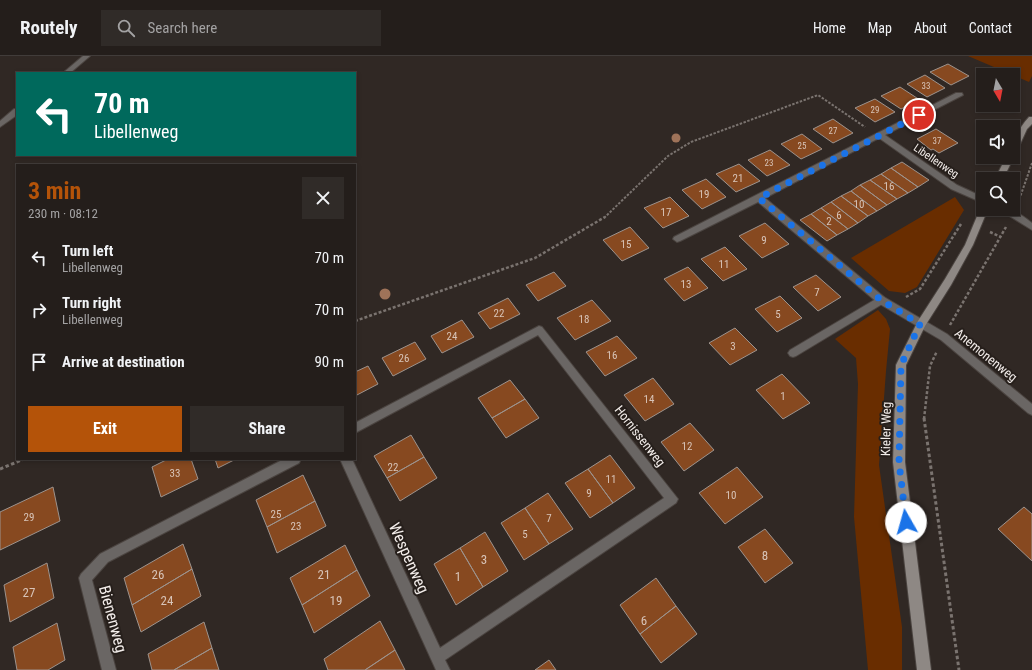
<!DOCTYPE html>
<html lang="en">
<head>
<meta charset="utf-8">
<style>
  :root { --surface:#241e1b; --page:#302b28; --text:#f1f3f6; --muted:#a3a2a3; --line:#413c3a; --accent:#b45309 }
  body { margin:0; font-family:"Roboto Condensed",sans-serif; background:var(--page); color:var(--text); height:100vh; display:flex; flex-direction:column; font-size:15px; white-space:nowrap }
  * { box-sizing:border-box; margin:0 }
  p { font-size:13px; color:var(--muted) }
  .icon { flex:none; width:22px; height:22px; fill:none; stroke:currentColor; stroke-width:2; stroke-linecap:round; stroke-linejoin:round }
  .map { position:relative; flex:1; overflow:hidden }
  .details { position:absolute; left:16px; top:108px; width:340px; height:296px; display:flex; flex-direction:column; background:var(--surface); border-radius:0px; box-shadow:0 2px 6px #0003,0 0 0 1px var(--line) }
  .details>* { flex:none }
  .banner { position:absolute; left:16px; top:16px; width:340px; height:84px; border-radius:0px; box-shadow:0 2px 6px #0003,0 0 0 1px var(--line); background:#00695c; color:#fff; overflow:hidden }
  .needle { width:26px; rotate:170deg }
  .controls { position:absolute; left:976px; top:12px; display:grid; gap:8px }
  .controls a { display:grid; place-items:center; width:44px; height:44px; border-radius:0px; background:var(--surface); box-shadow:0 2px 6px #0003,0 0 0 1px var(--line); font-size:20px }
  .pin { position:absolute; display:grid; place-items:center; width:34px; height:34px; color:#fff; margin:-17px; border:2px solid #fff; border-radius:50%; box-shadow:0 1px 4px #0007 }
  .me { position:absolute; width:44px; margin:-22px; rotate:353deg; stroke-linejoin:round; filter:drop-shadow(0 0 3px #0008) }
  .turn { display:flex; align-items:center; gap:14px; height:84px; padding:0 12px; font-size:18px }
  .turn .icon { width:52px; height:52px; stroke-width:2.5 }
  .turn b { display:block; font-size:28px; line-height:34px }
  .round { display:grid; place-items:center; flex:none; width:42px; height:42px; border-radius:0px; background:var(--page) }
  .overview { display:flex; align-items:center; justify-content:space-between; height:68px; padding:0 12px }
  h1 { font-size:24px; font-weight:700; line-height:30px; color:var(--accent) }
  .cta { display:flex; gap:8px; margin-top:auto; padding:8px 12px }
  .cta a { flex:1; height:46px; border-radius:0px; background:var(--accent); color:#fff; font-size:16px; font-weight:700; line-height:46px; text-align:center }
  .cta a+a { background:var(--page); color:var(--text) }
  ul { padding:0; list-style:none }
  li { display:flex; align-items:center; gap:12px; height:52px; padding:0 12px }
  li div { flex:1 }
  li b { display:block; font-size:15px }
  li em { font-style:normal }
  header { display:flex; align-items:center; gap:24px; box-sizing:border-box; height:56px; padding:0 20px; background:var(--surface); border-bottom:1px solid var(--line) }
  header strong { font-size:19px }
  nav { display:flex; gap:22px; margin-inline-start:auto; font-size:14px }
  .search { width:280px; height:36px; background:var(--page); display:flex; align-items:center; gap:10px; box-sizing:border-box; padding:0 14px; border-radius:0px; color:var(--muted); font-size:15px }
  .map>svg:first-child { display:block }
  .green { fill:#692d00 }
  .building { fill:#874920; stroke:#9d938d }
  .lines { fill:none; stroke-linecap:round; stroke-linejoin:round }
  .lane-casing { stroke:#4b4440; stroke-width:2 }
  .street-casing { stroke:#4b4440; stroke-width:2 }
  .secondary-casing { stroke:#4b4440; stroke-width:2 }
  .path-far2 { stroke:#7a736f; stroke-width:2; stroke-dasharray:2.5 1.5; stroke-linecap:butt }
  .path-far1 { stroke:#7a736f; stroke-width:2.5; stroke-dasharray:3 2; stroke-linecap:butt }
  .path { stroke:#7a736f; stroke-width:3; stroke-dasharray:3.5 2.5; stroke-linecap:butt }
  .lane { fill:#6a6664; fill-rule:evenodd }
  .street { fill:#6a6664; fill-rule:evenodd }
  .secondary { fill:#8e8884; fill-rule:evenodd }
  .tree { fill:#9f7359 }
  .route { stroke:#1a73e8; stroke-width:7; stroke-dasharray:0 12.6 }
  .labels { text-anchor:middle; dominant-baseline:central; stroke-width:4; stroke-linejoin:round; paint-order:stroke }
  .far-number-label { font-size:9px; fill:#d8c4b8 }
  .far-street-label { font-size:11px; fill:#f3edea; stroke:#261f1b }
  .number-label { font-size:11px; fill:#d8c4b8 }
  .street-label { font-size:13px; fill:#f3edea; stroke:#261f1b }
  .near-number-label { font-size:13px; fill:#d8c4b8 }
  .near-street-label { font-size:16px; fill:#f3edea; stroke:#261f1b }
</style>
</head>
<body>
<header>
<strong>Routely</strong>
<div class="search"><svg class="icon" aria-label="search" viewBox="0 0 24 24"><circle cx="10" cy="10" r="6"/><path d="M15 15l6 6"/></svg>Search here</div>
<nav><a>Home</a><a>Map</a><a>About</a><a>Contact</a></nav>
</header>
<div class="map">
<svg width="1032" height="614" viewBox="0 0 1032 614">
  <rect width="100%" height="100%" fill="#302824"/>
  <path class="green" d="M968 0H1032V20L1029 26Z
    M955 141 964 154 917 231 905 237 889 235 851 202Z
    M878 254 886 263 890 273 886 315 879 409 902 571V614H868L854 461 858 328 856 302 835 283Z"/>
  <path class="building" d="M948 8 969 20 951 29 930 16Z
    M925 19 945 32 927 41 907 28Z
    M900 31 920 44 901 53 881 40Z
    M875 43 895 56 875 66 855 52Z
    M833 63 853 77 833 87 813 73Z
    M936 73 958 87 939 97 933 93 931 94 917 83Z
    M802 78 822 93 801 103 781 88Z
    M770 94 790 109 767 120 748 104Z
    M902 106 929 124 918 131 891 112Z
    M739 108 760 125 736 136 716 118Z
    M891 112 918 131 908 137 881 118Z
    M881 118 908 137 897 143 870 124Z
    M706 123 726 141 702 153 682 134Z
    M870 124 897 143 887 149 860 129Z
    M860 129 887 149 877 155 851 135Z
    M851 135 877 155 868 160 841 140Z
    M841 140 868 160 858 167 831 146Z
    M670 141 689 160 663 172 644 152Z
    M831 146 858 167 848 173 821 152Z
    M821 152 848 173 837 179 811 158Z
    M811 158 837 179 827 185 800 164Z
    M765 167 789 188 762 202 739 180Z
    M630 171 649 192 622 205 603 184Z
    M725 191 747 213 723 225 701 203Z
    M688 211 708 232 684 245 664 223Z
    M554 216 566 230 538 245 526 229Z
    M816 219 841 241 818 255 793 231Z
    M780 240 802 262 777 276 755 253Z
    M508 242 520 258 490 273 478 257Z
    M592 244 611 265 575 284 557 262Z
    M462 264 474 281 442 297 431 280Z
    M735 272 757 294 730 309 709 287Z
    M617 280 637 302 605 320 586 296Z
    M415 286 426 303 393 320 382 302Z
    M368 310 378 328 355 340V316Z
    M782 318 810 347 783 363 756 334Z
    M653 322 674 348 645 365 624 339Z
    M510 324 525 343 492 362 478 342Z
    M525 343 539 362 506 382 492 362Z
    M690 367 714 394 684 415 661 386Z
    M411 379 424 401 387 422 374 400Z
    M610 399 635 432 613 447 588 413Z
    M424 401 437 422 400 445 387 422Z
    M168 403H191L198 423 161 441 152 411Z
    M215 403H236L218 412Z
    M737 411 763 441 725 468 699 437Z
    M588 413 613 447 590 462 565 427Z
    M303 419 315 445 267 471 256 444Z
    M53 431 60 465 0 494V456Z
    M548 437 573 473 549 488 525 452Z
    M315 445 326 470 277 497 267 471Z
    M1024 451 1032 458V505L998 473Z
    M525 452 549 488 524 504 501 467Z
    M765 473 793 507 765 527 738 491Z
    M485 476 508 515 483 531 460 492Z
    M183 488 192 513 132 549 124 522Z
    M345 489 357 514 302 549 290 522Z
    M460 492 483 531 456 549 434 508Z
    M47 507 54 542 10 566 4 529Z
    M192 513 201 540 141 576 132 549Z
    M357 514 370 540 314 577 302 549Z
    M656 522 676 550 640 578 620 549Z
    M676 550 697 578 661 607 640 578Z
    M380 565 395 594 365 614H328L324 603Z
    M204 566 212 592 174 614H152L148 598Z
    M57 567 65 604 48 614H17L13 591Z
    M212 592 219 614H174Z
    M395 594 405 614H365Z
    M549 604 556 614H535Z"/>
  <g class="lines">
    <g class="lane-casing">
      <path id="lane" d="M881 240 884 241 886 244 884 247 796 300 793 301 790 300 788 297 790 294Z"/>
    </g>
    <g class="street-casing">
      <path id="street" d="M83 0H90L70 17H63Z
        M956 37H962L963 39 885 79 957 129 983 141V147L951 133 879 82 765 142 884 241 947 278 1032 348V359L1028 357 941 284 878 247 758 146 680 185 677 186 673 183 674 181Z
        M14 53H17V59L0 71V65Z
        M998 153C1014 153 1019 157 1032 167V174Z
        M539 270 542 271 678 443 676 447 445 604 450 614H436L340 403H352L440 592 664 442 538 279 355 377V367Z
        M284 403H301L299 407 108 506 92 524 116 614H102L79 522 81 518 100 498Z"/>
    </g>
    <g class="secondary-casing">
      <path id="secondary" d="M1029 61H1032V68L1027 73 1016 97 1013 98C1013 83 1019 72 1029 61Z
        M1013 99 1014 101 1003 123H995L1006 101H1013Z
        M983 150V153H988L973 189 951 229 925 270 906 309 905 406 931 614H917L893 406 896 309 918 265 945 223 965 189 980 153Z"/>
    </g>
    <path class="path-far2" d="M1018 147 1032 107
      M604 162 668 100 691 86 818 39 865 71"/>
    <path class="path-far1" d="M990 176 1001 181
      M906 241 920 233 961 168
      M355 265 535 202 605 161
      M950 269 1006 171
      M924 363 930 310 937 295"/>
    <path class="path" d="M924 362 959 614
      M0 413 24 403"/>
    <use href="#lane" class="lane"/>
    <use href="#street" class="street"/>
    <use href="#secondary" class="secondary"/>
  </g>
  <g class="tree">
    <circle cx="676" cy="82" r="4.5"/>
    <circle cx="385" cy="238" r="5.5"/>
  </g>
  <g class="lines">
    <path class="route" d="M906 466 899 406 901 309 920 268 881 244 759 142 919 59"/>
  </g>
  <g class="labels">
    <g class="far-number-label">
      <text x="926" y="30">33</text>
      <text x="875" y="54">29</text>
      <text x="833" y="75">27</text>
      <text x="937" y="85">37</text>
      <text x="802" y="90">25</text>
      <text x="769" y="107">23</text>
    </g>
    <g class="far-street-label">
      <text transform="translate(936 105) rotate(34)">Libellenweg</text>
    </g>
    <g class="number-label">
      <text x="738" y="122">21</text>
      <text x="889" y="130">16</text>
      <text x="704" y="138">19</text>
      <text x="859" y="148">10</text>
      <text x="666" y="156">17</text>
      <text x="839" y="159">6</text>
      <text x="829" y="165">2</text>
      <text x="764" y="184">9</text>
      <text x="626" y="188">15</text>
      <text x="724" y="208">11</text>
      <text x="686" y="228">13</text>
      <text x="817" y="236">7</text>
      <text x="499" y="257">22</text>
      <text x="778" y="258">5</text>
      <text x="584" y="263">18</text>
      <text x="452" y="280">24</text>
      <text x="733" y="290">3</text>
      <text x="612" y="299">16</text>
      <text x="404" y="302">26</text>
      <text x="783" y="340">1</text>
      <text x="649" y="343">14</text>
      <text x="687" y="390">12</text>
      <text x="393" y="411">22</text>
      <text x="175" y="417">33</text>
      <text x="611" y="423">11</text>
      <text x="589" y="437">9</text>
      <text x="731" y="439">10</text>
      <text x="276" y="458">25</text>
      <text x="29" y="461">29</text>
      <text x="549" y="462">7</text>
      <text x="296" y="470">23</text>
      <text x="525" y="478">5</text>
    </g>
    <g class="street-label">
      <text transform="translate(986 299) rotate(39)">Anemonenweg</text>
      <text transform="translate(886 373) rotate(-89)">Kieler Weg</text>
      <text transform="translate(640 380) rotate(52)">Hornissenweg</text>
    </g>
    <g class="near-number-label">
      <text x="765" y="499">8</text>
      <text x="484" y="503">3</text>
      <text x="158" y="518">26</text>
      <text x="324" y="518">21</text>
      <text x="458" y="520">1</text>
      <text x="29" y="536">27</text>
      <text x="167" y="544">24</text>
      <text x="336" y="544">19</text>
      <text x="644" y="564">6</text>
    </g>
    <g class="near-street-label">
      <text transform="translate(409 502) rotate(66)">Wespenweg</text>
      <text transform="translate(113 563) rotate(75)">Bienenweg</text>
    </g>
  </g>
</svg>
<div class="controls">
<a><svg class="needle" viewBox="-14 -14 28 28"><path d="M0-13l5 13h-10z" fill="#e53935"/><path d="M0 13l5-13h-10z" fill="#a3a2a3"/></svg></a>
<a><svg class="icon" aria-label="sound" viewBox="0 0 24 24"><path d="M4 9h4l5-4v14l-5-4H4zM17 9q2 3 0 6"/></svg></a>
<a><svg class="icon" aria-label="search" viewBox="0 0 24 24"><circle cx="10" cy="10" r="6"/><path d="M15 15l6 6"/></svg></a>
</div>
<div class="pin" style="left:919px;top:59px;background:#d93025"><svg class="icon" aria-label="arrive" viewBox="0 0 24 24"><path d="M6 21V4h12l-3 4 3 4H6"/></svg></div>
<svg class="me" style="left:906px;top:466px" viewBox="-20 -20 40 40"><circle r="19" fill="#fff"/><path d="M0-13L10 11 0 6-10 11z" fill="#1a73e8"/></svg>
<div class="banner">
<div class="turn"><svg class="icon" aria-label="left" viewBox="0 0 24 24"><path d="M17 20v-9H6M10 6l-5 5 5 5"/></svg><div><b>70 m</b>Libellenweg</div></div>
</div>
<section class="details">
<div class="overview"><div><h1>3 min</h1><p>230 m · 08:12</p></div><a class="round"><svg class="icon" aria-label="close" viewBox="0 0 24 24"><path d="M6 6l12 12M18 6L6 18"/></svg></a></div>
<ul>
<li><svg class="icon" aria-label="left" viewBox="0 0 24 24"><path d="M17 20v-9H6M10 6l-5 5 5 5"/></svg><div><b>Turn left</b><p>Libellenweg</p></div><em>70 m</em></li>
<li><svg class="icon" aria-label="right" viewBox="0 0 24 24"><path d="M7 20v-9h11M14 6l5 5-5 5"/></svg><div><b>Turn right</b><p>Libellenweg</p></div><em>70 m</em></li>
<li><svg class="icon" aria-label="arrive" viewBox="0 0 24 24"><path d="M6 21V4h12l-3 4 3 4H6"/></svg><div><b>Arrive at destination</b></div><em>90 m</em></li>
</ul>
<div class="cta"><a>Exit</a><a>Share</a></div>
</section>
</div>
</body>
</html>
